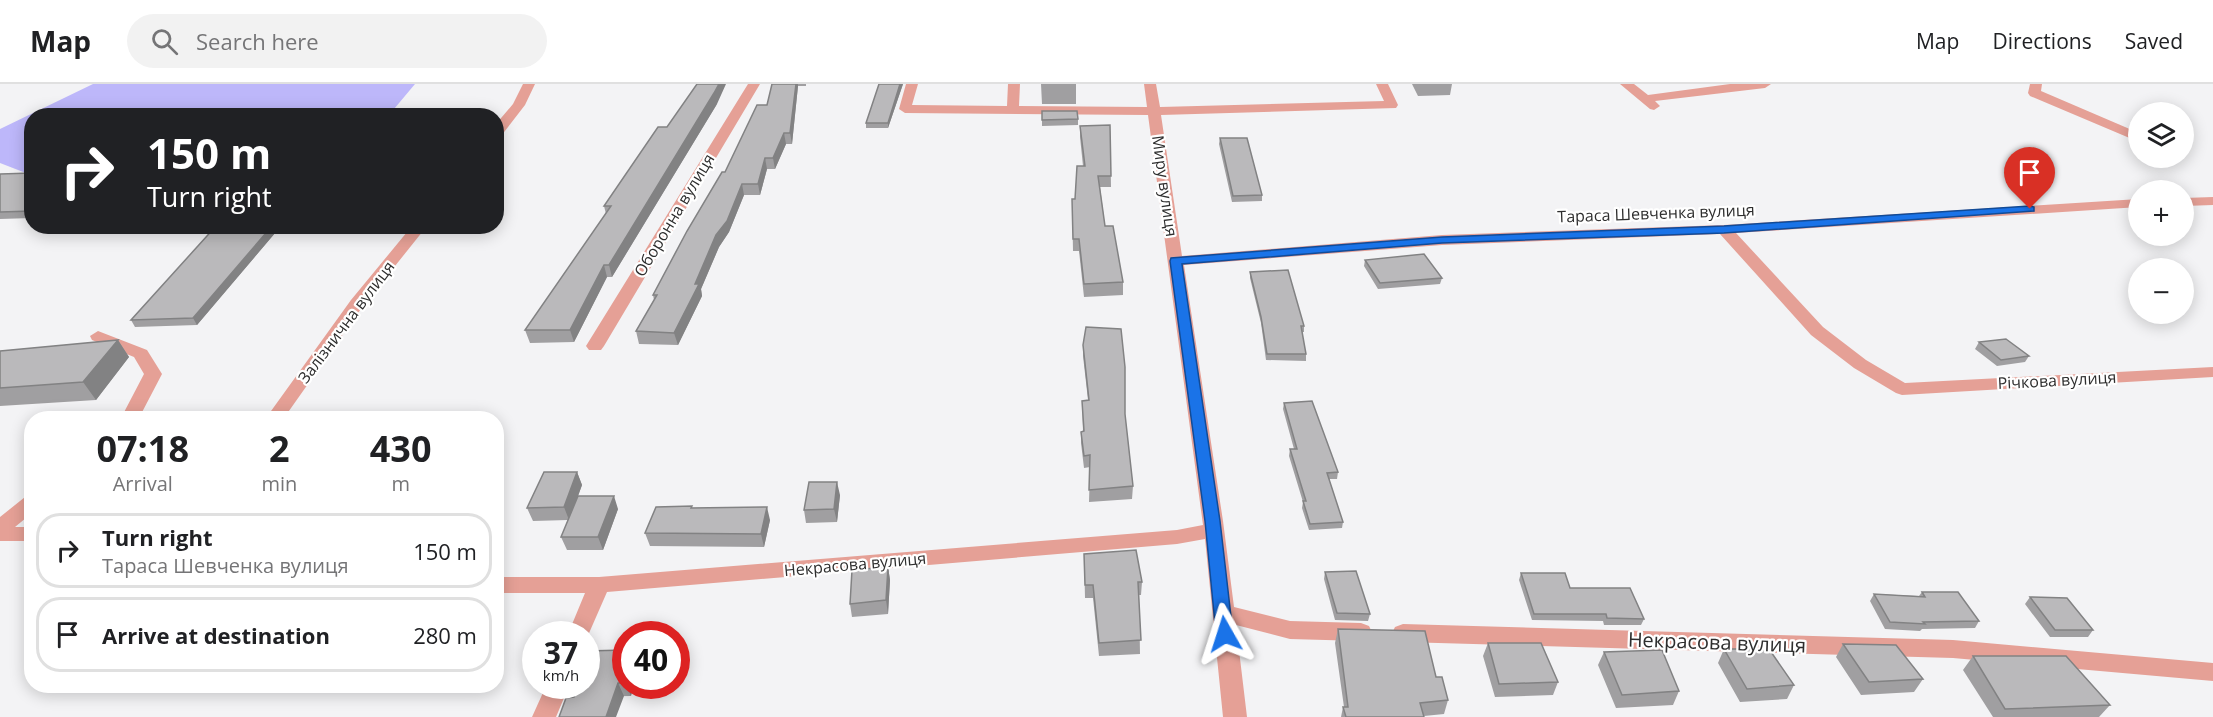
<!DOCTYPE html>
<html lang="en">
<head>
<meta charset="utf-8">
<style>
  :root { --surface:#fff; --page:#f2f2f2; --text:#202124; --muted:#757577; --line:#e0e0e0 }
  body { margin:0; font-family:"Open Sans",sans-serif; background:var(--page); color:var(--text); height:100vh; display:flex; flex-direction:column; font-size:22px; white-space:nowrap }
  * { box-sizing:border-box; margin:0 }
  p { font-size:20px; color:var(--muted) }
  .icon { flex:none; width:33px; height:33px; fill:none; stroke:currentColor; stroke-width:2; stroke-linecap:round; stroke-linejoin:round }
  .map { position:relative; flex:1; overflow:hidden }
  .drawer { position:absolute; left:24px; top:327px; width:480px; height:282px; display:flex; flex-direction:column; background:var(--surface); border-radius:24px; box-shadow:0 3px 15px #0003 }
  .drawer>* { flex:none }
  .guide { position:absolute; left:24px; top:24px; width:480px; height:126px; border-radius:24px; box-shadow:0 3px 15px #0003; background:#202124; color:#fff; overflow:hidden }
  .buttons { position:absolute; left:2128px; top:18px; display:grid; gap:12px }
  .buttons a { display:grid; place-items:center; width:66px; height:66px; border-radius:50%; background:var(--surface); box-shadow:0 3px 15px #0003; font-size:30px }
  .speed { position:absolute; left:522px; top:537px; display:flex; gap:12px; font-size:30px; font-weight:700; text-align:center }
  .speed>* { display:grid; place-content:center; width:78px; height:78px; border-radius:50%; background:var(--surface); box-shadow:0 3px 15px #0003; line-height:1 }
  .speed small { font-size:15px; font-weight:400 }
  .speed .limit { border:9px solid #d22; background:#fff; color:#111 }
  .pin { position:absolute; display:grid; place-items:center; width:51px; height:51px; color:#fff; margin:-62px -26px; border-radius:50% 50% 50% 0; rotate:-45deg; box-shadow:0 0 6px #0007 }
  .pin .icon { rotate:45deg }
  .me { position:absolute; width:66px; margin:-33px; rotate:354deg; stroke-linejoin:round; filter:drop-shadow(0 0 4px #0008) }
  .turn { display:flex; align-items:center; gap:21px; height:126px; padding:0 24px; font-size:27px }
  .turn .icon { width:78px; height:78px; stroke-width:2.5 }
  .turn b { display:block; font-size:42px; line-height:51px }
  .eta { display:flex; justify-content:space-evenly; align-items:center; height:102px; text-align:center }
  .eta b { font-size:36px; font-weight:700; line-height:42px }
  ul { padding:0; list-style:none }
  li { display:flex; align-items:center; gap:18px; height:75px; margin:0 12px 9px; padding:0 12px; border:3px solid var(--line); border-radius:24px }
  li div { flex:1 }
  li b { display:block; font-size:22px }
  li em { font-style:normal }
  header { display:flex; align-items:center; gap:36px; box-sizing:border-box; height:84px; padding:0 30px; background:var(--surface); border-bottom:2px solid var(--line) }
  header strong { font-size:28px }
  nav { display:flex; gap:33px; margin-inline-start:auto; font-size:21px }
  .search { width:420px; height:54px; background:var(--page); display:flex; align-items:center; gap:15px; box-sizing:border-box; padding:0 21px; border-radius:33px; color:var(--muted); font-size:22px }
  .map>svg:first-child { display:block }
  .green { fill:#bdb7fa }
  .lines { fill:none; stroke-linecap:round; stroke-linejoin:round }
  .minor { fill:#e5a096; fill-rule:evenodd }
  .wall { fill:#a09fa1 }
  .shaded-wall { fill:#828283 }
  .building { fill:#bab9bb; stroke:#828283; stroke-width:1.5 }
  .route { fill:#1a73e8; stroke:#114b97; stroke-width:1.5 }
  .labels { text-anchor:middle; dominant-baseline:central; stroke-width:4.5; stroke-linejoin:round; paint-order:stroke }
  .street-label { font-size:16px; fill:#2e2e2e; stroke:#fff }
  .near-street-label { font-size:20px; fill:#2e2e2e; stroke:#fff }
</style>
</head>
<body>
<header>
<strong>Map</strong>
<div class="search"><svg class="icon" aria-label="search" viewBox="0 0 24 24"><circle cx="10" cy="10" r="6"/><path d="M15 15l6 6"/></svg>Search here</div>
<nav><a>Map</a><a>Directions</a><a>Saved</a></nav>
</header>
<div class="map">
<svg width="2213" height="633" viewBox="0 0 2213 633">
  <rect width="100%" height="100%" fill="#f3f3f5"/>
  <path class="green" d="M93 0H415L389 31 32 32 31 91 0 79V45Z"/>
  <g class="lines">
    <path class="minor" d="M523 0H535L525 21 501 52 496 53V40L513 20Z
      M748 0H760L604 262 601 266H589L586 262Z
      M906 0H918L912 21 1007 22 1008 0H1020L1019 22 1147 23 1144 0H1156L1160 23 1384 17 1376 0H1388L1398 21 1396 24 1161 31 1182 172 1442 151 1724 141 2139 115V123L1736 149 1823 243 1866 276 1905 299 2213 283V293L1902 311 1896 309 1854 284 1811 251 1720 150 1442 161 1184 181 1223 437 1234 523 1290 537 1361 539 1369 542 1372 548 1369 554 1361 557 1290 555 1236 541 1247 633H1223L1205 455 1177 460 607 508 586 556V550H568L585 509H496V493H599L1177 446 1203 441 1148 31 905 29 899 25Z
      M1620 0H1634L1648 11 1730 0H1771L1765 4 1655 17 1660 22 1654 26 1650 25Z
      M2030 0H2042L2041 7 2139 49V58L2030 12 2028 9Z
      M2213 113V121L2184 122V114Z
      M412 142H427L363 222 284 334H266L351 216Z
      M98 247 147 266 162 290 139 334H121L144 290 134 273 92 256 90 252Z
      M32 411V429L15 443H32V457H0V433L25 413Z
      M1403 540 1953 556 2213 579V597L1953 574 1403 558 1395 555 1392 549 1395 543Z
      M546 602H569L556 633H532Z"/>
  </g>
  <path class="wall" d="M772 0H806V2H798L792 60H786L775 85H767L760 111H744L729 148 719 163 701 205 702 212 678 261 639 260 636 247 654 216 653 211 725 88 767 21Z
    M879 0H903L888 44H866V39Z
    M1041 0H1076V20H1042Z
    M1412 0H1452L1450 11 1418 12Z
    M717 20 612 193H607L574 258 530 259 525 246 606 130 604 122 667 43Z
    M1042 27 1078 35V41L1042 42Z
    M1110 41 1111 103H1100L1105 142 1123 198V211L1084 213 1079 167H1073L1072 115H1075L1083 82 1080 53V42Z
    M1220 54 1262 111V117L1232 118 1219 60Z
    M32 89V134L0 135V90Z
    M216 142H281L197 241 135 243 131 236Z
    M1365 176 1442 194 1440 200 1378 205 1364 182Z
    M1250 188 1304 242V248H1302L1306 270V277L1266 276 1261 239 1250 194Z
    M118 256 129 273 96 316 0 322V267Z
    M1979 258 2029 272 2025 278 1997 282 1975 265Z
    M1083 261 1125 330 1133 402 1132 415 1089 418 1090 383 1084 384 1081 359V348L1083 347 1082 317 1088 316 1083 272Z
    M1284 319 1338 388 1337 395H1329L1343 438 1342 444 1309 446 1302 424 1303 418 1289 372 1290 365H1294L1283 325Z
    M577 388 582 401 577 415 618 425 603 466H567L561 453 568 436 533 437 527 424Z
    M840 411 837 438 806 439 804 426Z
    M692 422V424L770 436 764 463 650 462 645 449Z
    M1084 470 1142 498 1141 511H1139L1140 570 1099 572 1093 514H1085Z
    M888 483 890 496 888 530 852 533 850 520Z
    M1325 488 1370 530 1368 537 1335 536 1324 495Z
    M1521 489 1570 504 1644 535 1641 541H1604L1603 537 1532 536 1519 496Z
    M1922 508 1979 537 1975 544 1922 545 1920 547 1885 545 1870 517 1874 510 1919 512Z
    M2030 513 2093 546 2088 553H2050L2025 520Z
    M1338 545 1436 593 1448 616 1444 630 1424 632V633H1341L1343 623H1344L1335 559Z
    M1488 559 1558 598 1553 611 1495 613 1483 572Z
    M1843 560 1923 595 1914 608 1861 611 1836 573Z
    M1724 565 1794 601 1787 615 1740 618 1718 579Z
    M626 566V602H633L631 612 574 613Z
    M1604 568 1679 607 1673 621 1616 624 1598 581Z
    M1973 572 2110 621 2099 633H1993L1963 586Z"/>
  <path class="shaded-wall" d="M719 0H726L717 20 612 193 609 181Z
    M796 0H798V2L792 60 790 49Z
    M900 0H903L888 44V39Z
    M784 49 786 60 775 85 773 74Z
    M765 74 767 85 760 111 758 100Z
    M742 100 744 111 729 148 719 163 701 205 702 212 678 261 674 249 716 151Z
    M272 142H281L197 241 193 234Z
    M604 181 607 193 574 258 570 246Z
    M118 256 129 273 96 316 83 298Z
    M577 388 582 401 569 436 564 423Z
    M837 398 840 411 837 438 834 425Z
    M614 412 618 425 603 466 598 453Z
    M767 423 770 436 764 463 761 450Z
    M888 483 890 496 888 530 886 516Z
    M618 599 624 612 616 633H606Z
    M627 602H633L631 612Z"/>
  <path class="building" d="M697 0H719L714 9 609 181H604L570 246H525L611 122H604L658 43H667Z
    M772 0H796L790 49H784L773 74H765L758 100H742L727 137 716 151 695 200H699L674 249 636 247 657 211H653L687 147 722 88H725L757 21H767Z
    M879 0H900L888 39H866Z
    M1042 27H1077L1078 35 1042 36Z
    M1110 41 1111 92H1098L1105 142H1113L1123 198 1084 200 1079 155H1073L1072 115H1075L1077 82H1085L1080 42Z
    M1220 54H1247L1262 111 1233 112Z
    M32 89V127L0 128V90Z
    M216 142H272L193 234 131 236Z
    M1424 170 1442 194 1380 199 1365 176Z
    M1288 186 1304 242H1301L1306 270H1267L1261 233 1250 188Z
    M1086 243 1121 245 1125 283V330L1133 402 1089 406 1090 371 1084 372 1081 348 1084 347 1082 317 1089 316 1083 261Z
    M2006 255 2029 272 2001 276 1979 258Z
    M118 256 83 298 0 304V267Z
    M1312 317 1338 388 1327 389 1343 438 1310 440 1303 417H1306L1290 365H1297L1284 319Z
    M544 388H577L564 423 527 424Z
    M809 398H837L834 425 804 426Z
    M578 412H614L598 453H561Z
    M692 422 691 424 767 423 761 450 645 449 656 423Z
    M1136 466 1142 498H1138L1141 556 1099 559 1093 501H1085L1084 470Z
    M888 483 886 516 850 520 852 486Z
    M1356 487 1370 530 1337 529 1325 488Z
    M1521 489H1565L1570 504H1630L1644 535 1607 534 1606 530H1534Z
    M1922 508H1958L1979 537 1923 538 1925 540 1890 538 1874 510 1925 513Z
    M2030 513 2067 514 2093 546H2055Z
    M1338 545 1425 547 1436 593H1442L1448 616 1420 619 1424 633H1346L1343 623H1348Z
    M1488 559H1541L1558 598 1499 600Z
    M1843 560 1896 561 1923 595 1869 598Z
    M1724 565H1769L1794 601 1747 605Z
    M626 566V599H618L606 633H559L566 614 574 613 576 602H586V567Z
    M1662 566 1679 607 1622 611 1604 568Z
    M1973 572H2066L2110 621 2005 625Z"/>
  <path class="route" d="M2030 122 2034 123V127L1724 149 1442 159 1182 180 1220 437 1233 550 1231 555 1225 557 1219 555 1216 550 1205 437 1170 177 1171 174 1442 153 1724 142Z"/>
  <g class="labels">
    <g class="street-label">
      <text transform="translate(1165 102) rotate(82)">Миру вулиця</text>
      <text transform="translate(1656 129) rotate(-2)">Тараса Шевченка вулиця</text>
      <text transform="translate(674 131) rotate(-59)">Оборонна вулиця</text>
      <text transform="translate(346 238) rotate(-53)">Залізнична вулиця</text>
      <text transform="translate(2057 296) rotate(-3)">Річкова вулиця</text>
      <text transform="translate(855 480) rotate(-5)">Некрасова вулиця</text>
    </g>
    <g class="near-street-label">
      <text transform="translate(1717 558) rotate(2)">Некрасова вулиця</text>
    </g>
  </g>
</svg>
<div class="buttons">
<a><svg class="icon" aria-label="layers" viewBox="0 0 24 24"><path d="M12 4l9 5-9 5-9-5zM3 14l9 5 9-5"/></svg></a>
<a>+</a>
<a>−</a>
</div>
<div class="speed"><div>37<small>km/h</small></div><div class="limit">40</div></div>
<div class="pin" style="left:2030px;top:125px;background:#d93025"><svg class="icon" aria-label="arrive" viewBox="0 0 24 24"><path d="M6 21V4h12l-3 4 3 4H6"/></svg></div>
<svg class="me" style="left:1225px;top:550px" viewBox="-20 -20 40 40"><path d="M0-17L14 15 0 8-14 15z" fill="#1a73e8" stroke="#fff" stroke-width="4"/></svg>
<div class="guide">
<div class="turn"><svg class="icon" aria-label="right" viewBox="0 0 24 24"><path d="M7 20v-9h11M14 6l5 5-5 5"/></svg><div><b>150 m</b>Turn right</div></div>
</div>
<section class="drawer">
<div class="eta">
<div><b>07:18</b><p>Arrival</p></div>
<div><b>2</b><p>min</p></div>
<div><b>430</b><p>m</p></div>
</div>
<ul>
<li><svg class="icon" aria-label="right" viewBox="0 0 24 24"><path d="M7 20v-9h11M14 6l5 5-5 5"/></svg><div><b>Turn right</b><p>Тараса Шевченка вулиця</p></div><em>150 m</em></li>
<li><svg class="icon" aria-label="arrive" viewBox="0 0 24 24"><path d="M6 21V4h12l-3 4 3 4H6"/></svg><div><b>Arrive at destination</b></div><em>280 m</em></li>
</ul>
</section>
</div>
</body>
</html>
